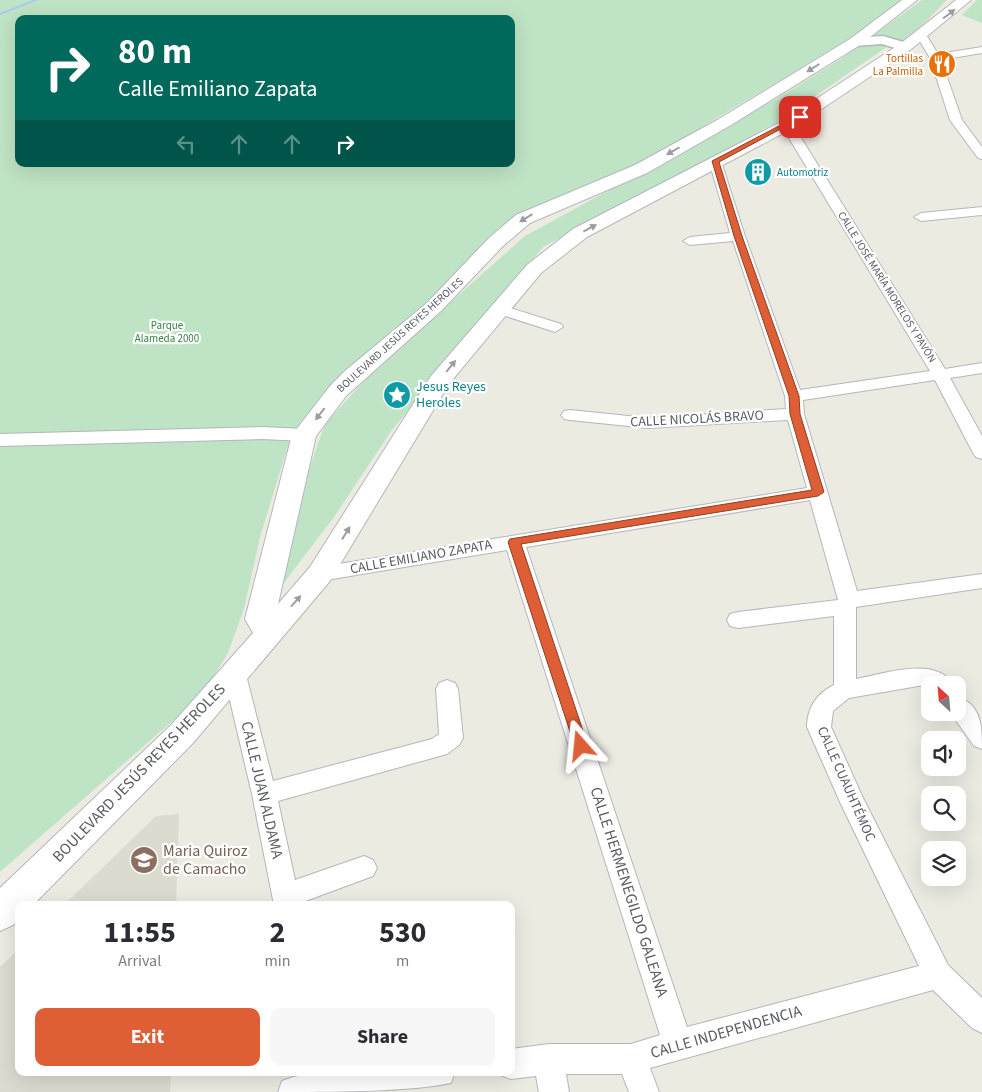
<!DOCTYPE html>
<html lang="en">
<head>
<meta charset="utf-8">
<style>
  :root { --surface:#fff; --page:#f7f7f7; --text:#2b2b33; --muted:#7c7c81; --accent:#de5e35 }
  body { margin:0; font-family:"Source Sans 3",sans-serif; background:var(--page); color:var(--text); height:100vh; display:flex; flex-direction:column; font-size:19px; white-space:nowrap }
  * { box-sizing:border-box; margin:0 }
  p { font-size:16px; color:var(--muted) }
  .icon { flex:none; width:28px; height:28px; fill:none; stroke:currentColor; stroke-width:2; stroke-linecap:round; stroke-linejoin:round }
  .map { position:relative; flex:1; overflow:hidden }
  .panel { position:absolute; left:15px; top:901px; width:500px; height:175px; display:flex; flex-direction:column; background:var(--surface); border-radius:10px; box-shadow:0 5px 20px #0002 }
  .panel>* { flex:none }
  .hud { position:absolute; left:15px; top:15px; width:500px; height:152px; border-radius:10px; box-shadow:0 5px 20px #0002; background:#00695c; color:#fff; overflow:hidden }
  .needle { width:32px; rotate:334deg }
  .fabs { position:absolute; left:921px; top:676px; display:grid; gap:10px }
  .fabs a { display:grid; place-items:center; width:45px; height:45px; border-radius:10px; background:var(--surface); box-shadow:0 5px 20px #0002; font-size:25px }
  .pin { position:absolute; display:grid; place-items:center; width:42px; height:42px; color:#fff; margin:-21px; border-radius:10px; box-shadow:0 2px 8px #0006 }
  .me { position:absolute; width:55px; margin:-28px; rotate:342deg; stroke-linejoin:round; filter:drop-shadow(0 0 4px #0008) }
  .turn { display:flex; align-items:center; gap:18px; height:105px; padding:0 20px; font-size:22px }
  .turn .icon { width:65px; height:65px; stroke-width:2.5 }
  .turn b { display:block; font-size:35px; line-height:42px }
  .lanes { display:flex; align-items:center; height:48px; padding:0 20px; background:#0003; justify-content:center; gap:25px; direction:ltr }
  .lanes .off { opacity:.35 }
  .eta { display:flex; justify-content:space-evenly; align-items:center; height:85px; text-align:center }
  .eta b { font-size:30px; font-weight:700; line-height:35px }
  .button { display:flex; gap:10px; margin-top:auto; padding:10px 20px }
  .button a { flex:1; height:58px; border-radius:10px; background:var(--accent); color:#fff; font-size:20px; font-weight:700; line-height:58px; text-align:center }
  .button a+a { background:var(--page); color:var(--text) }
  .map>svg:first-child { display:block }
  .education { fill:#dcdbd0 }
  .green { fill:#bfe3c5; fill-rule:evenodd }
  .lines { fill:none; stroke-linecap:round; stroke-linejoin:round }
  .stream { fill:#a4c6fa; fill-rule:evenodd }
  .minor-casing { stroke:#b4b6bb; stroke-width:2 }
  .tertiary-casing { stroke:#b4b6bb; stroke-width:3 }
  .secondary-casing { stroke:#b5b7bd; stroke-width:2 }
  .minor { fill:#fff; fill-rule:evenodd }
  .tertiary { fill:#fff; fill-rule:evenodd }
  .secondary { fill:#fff; fill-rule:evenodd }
  .oneway { fill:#9c9da1 }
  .route { fill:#de5e35; stroke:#903d22 }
  .labels { text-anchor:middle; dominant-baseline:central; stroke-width:4.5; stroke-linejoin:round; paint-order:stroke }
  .far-food-label { font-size:11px; fill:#c56008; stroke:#fff; text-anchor:end }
  .far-culture-label { font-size:11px; fill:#0d838f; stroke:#fff; text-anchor:start }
  .far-street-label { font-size:11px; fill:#5a5c62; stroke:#fff }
  .far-park-label { font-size:11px; fill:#398148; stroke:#fff }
  .culture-label { font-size:14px; fill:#0d838f; stroke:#fff; text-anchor:start }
  .street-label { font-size:14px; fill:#5a5c62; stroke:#fff }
  .near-street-label { font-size:16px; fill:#5a5c62; stroke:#fff }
  .near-education-label { font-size:16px; fill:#785e54; stroke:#fff; text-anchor:start }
</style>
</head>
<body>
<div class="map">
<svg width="982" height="1092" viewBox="0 0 982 1092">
  <rect width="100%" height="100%" fill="#ecebe2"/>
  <path class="education" d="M179 814 176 905H64L156 816Z
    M19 949V1072L171 1073 170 1092H0V967Z"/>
  <path class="green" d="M0 0H904L859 33 643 162 517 217 434 304 337 381 287 449 260 537 244 609 228 653 202 695 0 872ZM19 19H511V164H19Z
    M922 0H947L909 39 894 42 776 123 543 247 392 430 334 517 280 588 300 495 325 424 373 371 525 236 778 98 839 60Z
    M977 0H982V23L962 15Z"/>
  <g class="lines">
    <path class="stream" d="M34 0H38L0 15V13Z"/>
    <g class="minor-casing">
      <path id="minor" d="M921 32 925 33 938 54 982 47V53L941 60 962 120 982 147V159L978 158 950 120 930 58 916 35Z
        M787 121 793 125 945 369 982 363V373L950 378 982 436V459L976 457 973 453 935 380 803 400 804 414 857 591 982 574V588L856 607V679C883 674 937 655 953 685H930V688L924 685 849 698 833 711 831 727 863 798 948 965 982 998V1033L972 1028 933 990 650 1068 659 1092H629L622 1074H566L569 1092H539L536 1076 511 1079 500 1075V1072H511V1049L549 1044H631L660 1035 507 550 320 581 313 579 310 574 313 569 320 567 807 488 788 420 648 428 570 420 564 419 561 415 564 411 570 410 648 418 786 409 785 396 733 241 690 245 683 241 690 237 730 233 709 161 715 157 721 161 745 236 800 390 930 371 781 125ZM810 500 838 600 738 612 730 614 727 620 730 626 738 628 834 616V685C816 694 807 708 807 727L840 802 919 966 687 1027 526 547Z
        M982 207V215L921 221 914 217 921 213Z
        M498 304 561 324 563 327 555 332 493 312 490 309Z
        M262 427 304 429 310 431 313 435 310 439 304 441 262 439 0 446V434Z
        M235 666 243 669 246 675 273 781 432 739 439 734 436 689 439 683 447 680 455 683 458 689 463 738 459 745 447 754 278 801 295 880 364 856 373 860 377 868 373 876 300 903V905H274L252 794 224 675 227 669Z
        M958 697C982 705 982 728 982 749L974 746 950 712H958Z
        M324 1072H455L451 1083C410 1092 324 1092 278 1092L282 1081 293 1077Z"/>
    </g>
    <g class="tertiary-casing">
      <path id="tertiary" d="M883 36 910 44 911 47 905 51 882 44 855 46 849 42 855 38Z"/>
    </g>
    <g class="secondary-casing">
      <path id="secondary" d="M902 0H917L860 45 731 125 647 173 530 223 503 246 441 311 346 396 316 436 278 604 310 567 431 376 527 265 573 229 781 122 900 44 956 0H971L910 50 793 128 587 237 541 273 449 384 330 581 193 743 33 905H19V920L13 925 0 931V888L171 725 253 633 245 619 292 435 330 386 346 370 427 303 489 238 516 215 635 165 719 119 850 39Z"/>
    </g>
    <use href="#minor" class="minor"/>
    <use href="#tertiary" class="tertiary"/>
    <use href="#secondary" class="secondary"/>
  </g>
  <defs><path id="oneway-solid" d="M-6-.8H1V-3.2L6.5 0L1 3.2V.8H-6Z" transform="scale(1.25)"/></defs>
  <g class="oneway">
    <use href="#oneway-solid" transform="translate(949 14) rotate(-37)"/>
    <use href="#oneway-solid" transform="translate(813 68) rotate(148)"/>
    <use href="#oneway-solid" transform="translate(673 151) rotate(150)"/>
    <use href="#oneway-solid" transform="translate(526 218) rotate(149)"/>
    <use href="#oneway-solid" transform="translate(590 228) rotate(-28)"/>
    <use href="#oneway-solid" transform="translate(451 366) rotate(-51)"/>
    <use href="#oneway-solid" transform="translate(320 414) rotate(128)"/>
    <use href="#oneway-solid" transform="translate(346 533) rotate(-58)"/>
    <use href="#oneway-solid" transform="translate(296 601) rotate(-48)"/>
  </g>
  <path class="route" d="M798 116 803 117 719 162 742 236 799 396 800 414 824 492 818 496 521 544 588 746 586 750H576L508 542 510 539 812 490 790 414 789 396 734 236 712 161Z"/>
  <defs>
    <g id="restaurant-disc" transform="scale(1.4375)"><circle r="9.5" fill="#e8710a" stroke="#fff"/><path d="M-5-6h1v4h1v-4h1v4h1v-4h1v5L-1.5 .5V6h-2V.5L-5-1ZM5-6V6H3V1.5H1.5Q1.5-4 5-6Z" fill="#fff"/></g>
    <g id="building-disc" transform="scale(1.4375)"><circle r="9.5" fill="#0f9aa8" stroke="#fff"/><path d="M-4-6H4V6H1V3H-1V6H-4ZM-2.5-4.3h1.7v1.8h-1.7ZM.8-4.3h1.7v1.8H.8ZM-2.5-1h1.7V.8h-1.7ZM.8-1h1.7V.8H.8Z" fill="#fff"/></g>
    <g id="sight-disc" transform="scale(1.4375)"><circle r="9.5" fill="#0f9aa8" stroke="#fff"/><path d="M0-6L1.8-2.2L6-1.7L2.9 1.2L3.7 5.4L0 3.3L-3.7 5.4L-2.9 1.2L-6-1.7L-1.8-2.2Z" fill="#fff"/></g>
    <g id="school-disc" transform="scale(1.4375)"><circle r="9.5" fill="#8d6e63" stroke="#fff"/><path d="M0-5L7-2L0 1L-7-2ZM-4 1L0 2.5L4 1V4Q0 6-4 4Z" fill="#fff"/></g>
  </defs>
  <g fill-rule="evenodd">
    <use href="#restaurant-disc" x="942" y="64"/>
    <use href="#building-disc" x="758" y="172"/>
    <use href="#sight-disc" x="397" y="395"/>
    <use href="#school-disc" x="144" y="860"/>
  </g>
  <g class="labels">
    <g class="far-food-label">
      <text x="923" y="58">Tortillas<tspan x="923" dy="13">La Palmilla</tspan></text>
    </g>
    <g class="far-culture-label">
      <text x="777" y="172">Automotriz</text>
    </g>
    <g class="far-street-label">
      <text transform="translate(887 287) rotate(58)">CALLE JOSÉ MARÍA MORELOS Y PAVÓN</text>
      <text transform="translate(400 335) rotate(-42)">BOULEVARD JESÚS REYES HEROLES</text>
    </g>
    <g class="far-park-label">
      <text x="167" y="325">Parque<tspan x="167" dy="13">Alameda 2000</tspan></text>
    </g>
    <g class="culture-label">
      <text x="416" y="387">Jesus Reyes<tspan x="416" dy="16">Heroles</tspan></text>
    </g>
    <g class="street-label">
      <text transform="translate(697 419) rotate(-3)">CALLE NICOLÁS BRAVO</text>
      <text transform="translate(421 557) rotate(-10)">CALLE EMILIANO ZAPATA</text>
      <text transform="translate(846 784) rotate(66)">CALLE CUAUHTÉMOC</text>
    </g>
    <g class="near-street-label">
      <text transform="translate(139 773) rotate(-46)">BOULEVARD JESÚS REYES HEROLES</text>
      <text transform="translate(262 790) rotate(77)">CALLE JUAN ALDAMA</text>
      <text transform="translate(629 892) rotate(72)">CALLE HERMENEGILDO GALEANA</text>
      <text transform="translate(726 1032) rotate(-16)">CALLE INDEPENDENCIA</text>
    </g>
    <g class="near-education-label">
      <text x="163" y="851">Maria Quiroz<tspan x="163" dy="18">de Camacho</tspan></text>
    </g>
  </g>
</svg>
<div class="fabs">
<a><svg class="needle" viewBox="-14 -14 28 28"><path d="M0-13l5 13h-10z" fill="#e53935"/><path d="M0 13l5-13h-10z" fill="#7c7c81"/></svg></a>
<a><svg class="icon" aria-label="sound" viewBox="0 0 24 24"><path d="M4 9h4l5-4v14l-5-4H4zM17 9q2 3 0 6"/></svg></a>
<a><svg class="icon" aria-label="search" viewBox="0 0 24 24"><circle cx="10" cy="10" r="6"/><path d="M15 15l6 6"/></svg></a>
<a><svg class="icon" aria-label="layers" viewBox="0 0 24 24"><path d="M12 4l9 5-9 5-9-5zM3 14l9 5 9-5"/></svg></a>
</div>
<div class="pin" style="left:800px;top:117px;background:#d93025"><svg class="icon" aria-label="arrive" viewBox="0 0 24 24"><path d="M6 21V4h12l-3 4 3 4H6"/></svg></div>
<svg class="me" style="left:581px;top:746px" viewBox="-20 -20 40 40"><path d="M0-17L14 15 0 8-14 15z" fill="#de5e35" stroke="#fff" stroke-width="4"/></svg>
<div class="hud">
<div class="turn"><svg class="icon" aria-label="right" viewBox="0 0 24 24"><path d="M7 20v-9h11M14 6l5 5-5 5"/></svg><div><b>80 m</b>Calle Emiliano Zapata</div></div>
<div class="lanes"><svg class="icon off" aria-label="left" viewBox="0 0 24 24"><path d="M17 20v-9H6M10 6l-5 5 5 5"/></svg><svg class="icon off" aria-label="ahead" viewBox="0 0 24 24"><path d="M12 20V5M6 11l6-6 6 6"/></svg><svg class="icon off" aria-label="ahead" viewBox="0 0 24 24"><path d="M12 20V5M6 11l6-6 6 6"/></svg><svg class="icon" aria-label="right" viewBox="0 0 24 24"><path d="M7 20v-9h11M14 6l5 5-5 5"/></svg></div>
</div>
<section class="panel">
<div class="eta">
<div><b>11:55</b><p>Arrival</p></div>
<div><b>2</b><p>min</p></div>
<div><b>530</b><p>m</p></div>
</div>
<div class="button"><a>Exit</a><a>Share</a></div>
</section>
</div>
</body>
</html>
